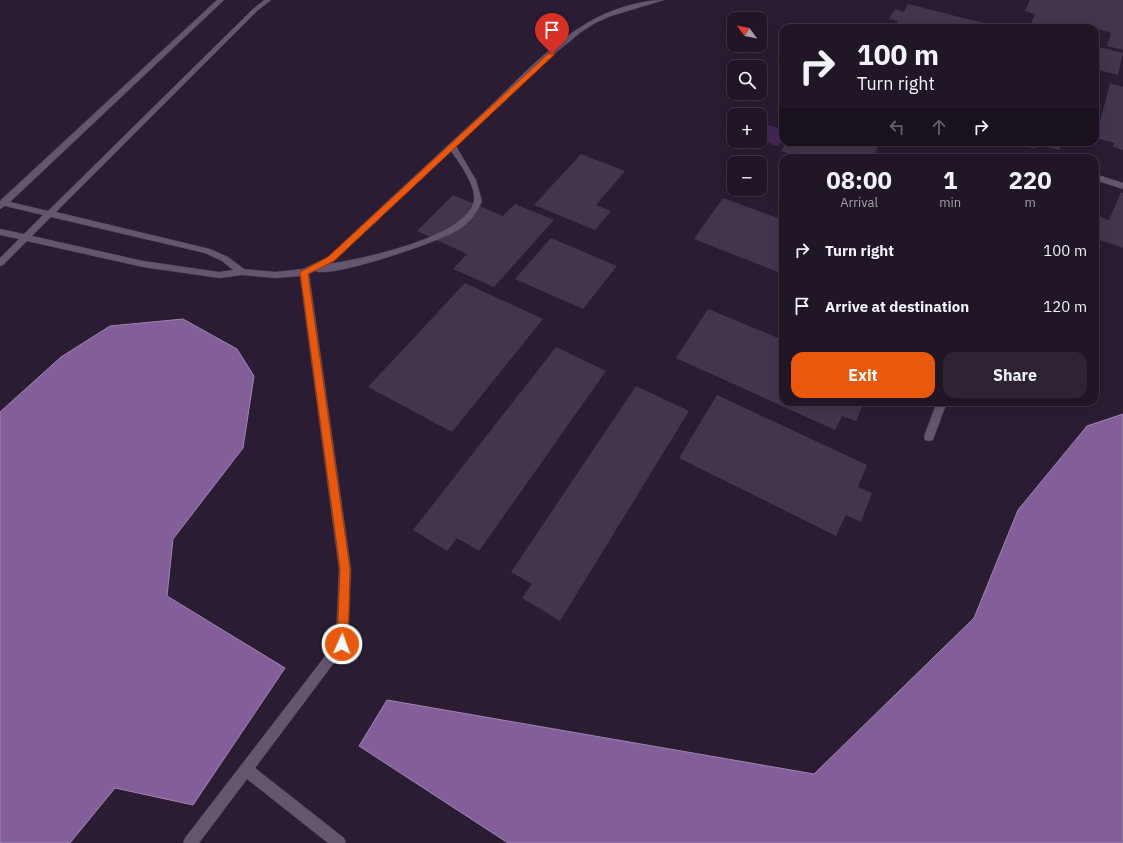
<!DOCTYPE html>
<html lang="en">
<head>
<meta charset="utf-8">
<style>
  :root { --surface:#201626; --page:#2d2332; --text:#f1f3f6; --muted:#a29fa7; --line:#3d3543; --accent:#ea580c }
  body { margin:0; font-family:"IBM Plex Sans",sans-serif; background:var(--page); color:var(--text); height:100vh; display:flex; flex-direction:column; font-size:15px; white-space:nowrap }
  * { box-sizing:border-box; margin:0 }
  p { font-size:13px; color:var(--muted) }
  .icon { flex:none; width:22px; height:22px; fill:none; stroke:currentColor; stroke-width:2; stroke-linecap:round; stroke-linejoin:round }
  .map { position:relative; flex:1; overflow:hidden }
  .drawer { position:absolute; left:779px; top:154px; width:320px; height:252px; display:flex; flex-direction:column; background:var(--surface); border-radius:12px; box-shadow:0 4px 16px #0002,0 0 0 1px var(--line) }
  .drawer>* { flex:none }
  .top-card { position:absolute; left:779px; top:24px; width:320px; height:122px; border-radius:12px; box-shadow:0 4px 16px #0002,0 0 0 1px var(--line); background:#201626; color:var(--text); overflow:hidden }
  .needle { width:26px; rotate:302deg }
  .buttons { position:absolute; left:727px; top:12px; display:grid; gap:8px }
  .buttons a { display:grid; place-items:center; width:40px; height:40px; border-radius:8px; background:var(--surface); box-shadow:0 4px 16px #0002,0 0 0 1px var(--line); font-size:20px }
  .pin { position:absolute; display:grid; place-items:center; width:34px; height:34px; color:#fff; margin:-41px -17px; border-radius:50% 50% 50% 0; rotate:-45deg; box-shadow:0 0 4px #0007 }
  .pin .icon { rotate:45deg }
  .me { position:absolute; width:44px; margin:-22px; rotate:2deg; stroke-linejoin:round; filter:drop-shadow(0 0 3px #0008) }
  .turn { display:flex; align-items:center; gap:14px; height:84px; padding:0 12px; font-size:18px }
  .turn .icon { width:52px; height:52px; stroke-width:2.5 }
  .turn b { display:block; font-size:28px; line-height:34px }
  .lanes { display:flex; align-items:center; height:38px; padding:0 12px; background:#0003; justify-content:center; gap:20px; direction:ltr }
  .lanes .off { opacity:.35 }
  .eta { display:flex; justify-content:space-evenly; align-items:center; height:68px; text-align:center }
  .eta b { font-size:24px; font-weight:700; line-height:28px }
  .primary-button { display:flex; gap:8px; margin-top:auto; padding:8px 12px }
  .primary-button a { flex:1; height:46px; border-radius:12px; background:var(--accent); color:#fff; font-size:16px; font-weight:700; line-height:46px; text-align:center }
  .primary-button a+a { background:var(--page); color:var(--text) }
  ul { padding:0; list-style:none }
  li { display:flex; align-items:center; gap:12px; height:56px; padding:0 12px }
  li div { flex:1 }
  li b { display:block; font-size:15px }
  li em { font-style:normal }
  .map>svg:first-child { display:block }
  .green { fill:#452857 }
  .water { fill:#825f99; stroke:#a085b2 }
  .building { fill:#43354d }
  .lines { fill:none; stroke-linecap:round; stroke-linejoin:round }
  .minor-casing { stroke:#453a4c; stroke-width:1 }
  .minor { fill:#655670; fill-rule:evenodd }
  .route { fill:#ea580c; stroke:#983908 }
</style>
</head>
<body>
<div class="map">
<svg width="1123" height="843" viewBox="0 0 1123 843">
  <rect width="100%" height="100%" fill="#2a1d33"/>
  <path class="green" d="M760 122 783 130V139L778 146 760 140Z"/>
  <path class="water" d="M183 319 237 349 254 376 243 448 173 539 167 596 285 668 193 805 115 788 70 843H0V412L61 357 110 326Z
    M1123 414V843H508L359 746 387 700 814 774 974 618 1018 510 1087 426Z"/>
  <path class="building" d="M1030 0H1123V50L1107 46 1111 33 1095 28 1083 26 1082 28H1050L1031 23 1035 14 1025 11Z
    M908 4 999 27V28H894L898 21 889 19 895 9 904 12Z
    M1095 46 1123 53 1118 75 1095 69Z
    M1110 83 1123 87V150L1113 147 1114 143 1096 138Z
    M787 142H859L878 148 872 158H803L781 151Z
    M890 142H908L906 147Z
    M1012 142H1062L1059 150 1037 144 1035 149Z
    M581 154 625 171 596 205 611 211 595 230 534 205Z
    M1121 192 1123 193V248L1095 238V215L1109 220Z
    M453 195 503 216 515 204 554 220 494 287 453 269 467 254 417 231Z
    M723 198 783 220V274L694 239Z
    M551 238 617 266 583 309 515 279Z
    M465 283 543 319 452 432 368 387Z
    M708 309 783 340V402H864L856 421 842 416 835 430 676 358Z
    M556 347 606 371 479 551 457 538 447 551 413 530Z
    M636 386 689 411 560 621 522 598 532 584 511 572Z
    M717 395 867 465 858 487 872 493 861 522 846 515 836 536 679 458Z"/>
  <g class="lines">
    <g class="minor-casing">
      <path id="minor" d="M217 0H224L10 202 48 211 253 9 264 0H271L257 11 56 212 210 249 228 257 244 269 275 272 303 269 328 257C380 208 433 159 486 110 517 81 547 47 584 25 606 11 638 0 664 0L611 16 595 23 581 32 541 65 456 146 476 180 482 201C477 213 471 221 460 229 442 241 331 279 315 271L309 274 351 569 348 644 255 768 344 838 346 843H328L247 779 199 843H183L185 838 336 642 339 569 300 276 275 278 242 275 219 278 143 267 27 241 3 265 0 266V258L19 239 0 235V229L24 234 43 215 5 206 0 209V201ZM451 151C459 162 476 186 474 200 469 237 358 260 327 264L334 261ZM51 217 205 253 222 261 233 270 219 272 143 261 32 236Z
        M1095 174 1123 183V189L1095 180Z
        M937 402H947L934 437 933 440 929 441 925 440 924 437Z"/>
    </g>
    <use href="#minor" class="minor"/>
  </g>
  <path class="route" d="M549 53 555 54 334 261 308 274 350 569 348 644 346 648 342 649 338 648 337 644 340 569 300 272 328 257Z"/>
</svg>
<div class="buttons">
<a><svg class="needle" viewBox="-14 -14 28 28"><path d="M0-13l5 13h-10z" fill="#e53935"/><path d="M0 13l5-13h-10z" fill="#a29fa7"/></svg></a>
<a><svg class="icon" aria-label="search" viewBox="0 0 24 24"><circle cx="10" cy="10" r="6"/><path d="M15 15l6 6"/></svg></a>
<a>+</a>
<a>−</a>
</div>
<div class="pin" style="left:552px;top:54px;background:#d93025"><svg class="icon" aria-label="arrive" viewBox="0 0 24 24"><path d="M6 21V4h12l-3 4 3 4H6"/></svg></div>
<svg class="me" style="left:342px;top:644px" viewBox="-20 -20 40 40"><circle r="17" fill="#ea580c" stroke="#fff" stroke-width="3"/><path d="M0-11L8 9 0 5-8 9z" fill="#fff"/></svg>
<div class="top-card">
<div class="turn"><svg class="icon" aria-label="right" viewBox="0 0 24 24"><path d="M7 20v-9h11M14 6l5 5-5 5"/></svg><div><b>100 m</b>Turn right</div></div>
<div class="lanes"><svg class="icon off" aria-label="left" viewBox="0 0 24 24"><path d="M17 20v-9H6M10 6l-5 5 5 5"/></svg><svg class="icon off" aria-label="ahead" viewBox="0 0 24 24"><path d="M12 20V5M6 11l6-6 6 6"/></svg><svg class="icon" aria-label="right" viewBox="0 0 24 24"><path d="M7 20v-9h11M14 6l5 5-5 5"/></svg></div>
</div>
<section class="drawer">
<div class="eta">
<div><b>08:00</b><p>Arrival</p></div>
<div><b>1</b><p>min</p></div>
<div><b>220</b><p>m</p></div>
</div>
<ul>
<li><svg class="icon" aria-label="right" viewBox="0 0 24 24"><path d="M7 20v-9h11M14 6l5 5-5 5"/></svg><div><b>Turn right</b></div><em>100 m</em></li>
<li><svg class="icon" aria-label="arrive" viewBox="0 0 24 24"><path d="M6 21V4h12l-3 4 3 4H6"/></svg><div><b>Arrive at destination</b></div><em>120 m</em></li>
</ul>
<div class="primary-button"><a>Exit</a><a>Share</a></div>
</section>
</div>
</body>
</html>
